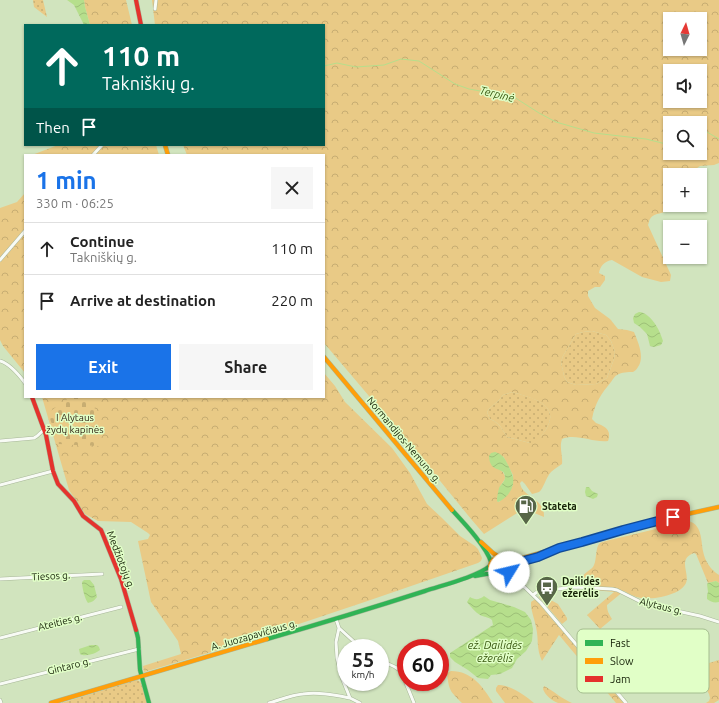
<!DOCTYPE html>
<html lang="en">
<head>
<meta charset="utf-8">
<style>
  :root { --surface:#fff; --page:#f6f6f6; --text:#222; --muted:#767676; --line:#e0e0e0; --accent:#1a73e8 }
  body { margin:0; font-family:Ubuntu,sans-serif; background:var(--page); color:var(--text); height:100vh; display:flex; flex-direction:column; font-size:15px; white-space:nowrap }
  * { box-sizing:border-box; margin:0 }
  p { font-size:13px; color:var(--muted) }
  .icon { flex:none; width:22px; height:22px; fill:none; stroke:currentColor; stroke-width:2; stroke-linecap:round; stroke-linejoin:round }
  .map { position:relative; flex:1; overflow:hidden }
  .side { position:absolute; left:24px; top:154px; width:301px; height:244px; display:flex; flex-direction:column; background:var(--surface); border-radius:0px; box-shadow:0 1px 3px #0004 }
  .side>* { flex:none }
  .top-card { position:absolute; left:24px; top:24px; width:301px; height:122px; border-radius:0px; box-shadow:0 1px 3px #0004; background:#00695c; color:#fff; overflow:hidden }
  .needle { width:26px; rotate:5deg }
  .controls { position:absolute; left:663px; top:12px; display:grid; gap:8px }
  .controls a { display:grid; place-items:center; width:44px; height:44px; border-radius:0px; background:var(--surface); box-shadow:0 1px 3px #0004; font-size:20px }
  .speed { position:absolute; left:337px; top:639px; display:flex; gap:8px; font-size:20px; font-weight:700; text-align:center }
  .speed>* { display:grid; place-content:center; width:52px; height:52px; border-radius:50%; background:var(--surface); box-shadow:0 1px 3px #0004; line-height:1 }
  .speed small { font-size:10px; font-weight:400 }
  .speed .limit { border:6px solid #d22; background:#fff; color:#111 }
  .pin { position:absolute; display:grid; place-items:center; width:34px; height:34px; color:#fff; margin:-17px; border-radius:8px; box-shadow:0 2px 6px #0006 }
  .me { position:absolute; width:44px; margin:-22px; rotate:54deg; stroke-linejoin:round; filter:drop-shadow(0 0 3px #0008) }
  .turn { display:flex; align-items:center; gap:14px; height:84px; padding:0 12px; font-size:18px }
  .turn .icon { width:52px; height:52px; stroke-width:2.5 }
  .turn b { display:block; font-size:28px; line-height:34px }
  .then { display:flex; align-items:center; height:38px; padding:0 12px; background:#0003; gap:8px; font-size:15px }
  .round { display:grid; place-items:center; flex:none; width:42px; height:42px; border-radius:0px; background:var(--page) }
  .headline { display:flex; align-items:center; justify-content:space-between; height:68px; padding:0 12px }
  h1 { font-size:24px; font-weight:700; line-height:30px; color:var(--accent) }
  .primary-button { display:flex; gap:8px; margin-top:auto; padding:8px 12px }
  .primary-button a { flex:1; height:46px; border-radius:0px; background:var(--accent); color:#fff; font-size:16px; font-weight:700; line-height:46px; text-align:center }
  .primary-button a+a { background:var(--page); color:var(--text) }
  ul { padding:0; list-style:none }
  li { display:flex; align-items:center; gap:12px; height:52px; padding:0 12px; border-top:1px solid var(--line) }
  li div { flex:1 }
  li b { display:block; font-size:15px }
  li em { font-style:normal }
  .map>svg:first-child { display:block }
  .grass { fill:url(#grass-dots) }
  .forest { fill:url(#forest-crowns); fill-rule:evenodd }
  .cemetery { fill:url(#cemetery-stones) }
  .water { fill:url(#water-waves) }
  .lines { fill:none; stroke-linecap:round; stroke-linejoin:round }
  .stream { stroke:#b6df8c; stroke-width:1 }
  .street-casing { stroke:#a7b698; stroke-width:4 }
  .fast-casing { stroke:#a7b698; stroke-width:5 }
  .slow-casing { stroke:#a7b698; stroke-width:5 }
  .jam-casing { stroke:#a7b698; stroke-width:5 }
  .street { stroke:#f8fbf5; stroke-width:3 }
  .fast { stroke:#30b455; stroke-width:4 }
  .slow { stroke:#ff9f0a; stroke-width:4 }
  .jam { stroke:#e5322d; stroke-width:4 }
  .route-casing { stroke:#114b97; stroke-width:10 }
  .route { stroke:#1a73e8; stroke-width:7 }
  .labels { text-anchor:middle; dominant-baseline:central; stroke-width:3; stroke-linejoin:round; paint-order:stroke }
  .park-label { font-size:10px; fill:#342616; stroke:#e1ffc7 }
  .street-label { font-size:10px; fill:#162208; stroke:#e1ffc7 }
  .poi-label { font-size:10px; font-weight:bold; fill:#162208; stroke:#e1ffc7; text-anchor:start }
  .water-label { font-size:11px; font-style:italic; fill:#37560e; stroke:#e1ffc7 }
  .key { fill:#e1ffc7; stroke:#a4bd8e; stroke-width:1 }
  .key-label { font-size:11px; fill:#162208 }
</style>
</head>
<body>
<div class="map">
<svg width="719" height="703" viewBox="0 0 719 703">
  <defs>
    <pattern id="grass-dots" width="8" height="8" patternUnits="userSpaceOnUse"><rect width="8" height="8" fill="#e9ca86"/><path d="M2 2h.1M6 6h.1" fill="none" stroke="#c7ad72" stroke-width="1.8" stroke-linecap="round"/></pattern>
    <pattern id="forest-crowns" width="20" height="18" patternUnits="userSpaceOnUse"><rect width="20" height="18" fill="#e9ca86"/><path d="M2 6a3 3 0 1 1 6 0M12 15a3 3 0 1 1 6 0" fill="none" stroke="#c7ad72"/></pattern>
    <pattern id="cemetery-stones" width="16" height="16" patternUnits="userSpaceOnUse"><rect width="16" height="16" fill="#e9ca86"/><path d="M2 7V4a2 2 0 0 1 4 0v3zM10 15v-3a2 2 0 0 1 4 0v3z" fill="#c7ad72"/></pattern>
    <pattern id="water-waves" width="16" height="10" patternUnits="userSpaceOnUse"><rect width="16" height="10" fill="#b6df8c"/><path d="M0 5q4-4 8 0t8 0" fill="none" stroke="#9cbf77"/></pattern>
  </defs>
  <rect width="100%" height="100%" fill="#d1e4be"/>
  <path class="grass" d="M33 0H43L47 17 34 7Z
    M592 331 606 335 611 341 615 352 614 359 607 378 596 384 576 385 567 382 564 376 561 362 563 356 576 334 583 332Z
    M512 392C525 396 553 401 550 419 549 428 541 436 536 443H530L507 437C501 428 501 424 490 419L487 412 489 409 499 400 503 395Z
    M493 567a7 7 0 1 1 14 0a7 7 0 1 1-14 0Z
    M137 680 139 681 141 683 147 703H61Z"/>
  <path class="forest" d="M84 0H126L132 25H90L85 7Z
    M152 0H719V163L714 165 700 166 687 175H670C670 184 672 199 668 207 665 216 655 211 650 219 649 220 649 223 648 225L671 275 670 281 661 282 642 277 612 260C605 261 600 266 599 273L605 276V280L600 287H595L588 291V296L595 308 610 319 618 329 627 330 634 332C638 342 645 357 638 367 637 369 635 371 633 372 628 372 622 372 617 375 615 376 613 379 611 382 601 394 595 403 592 419L596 423C605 426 612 430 608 441 593 443 576 433 562 439 559 448 563 455 562 464 558 467 554 469 551 472 546 477 543 490 539 492 537 493 535 493 532 494L525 484 522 481 520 483C522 496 540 498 543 510 544 511 544 516 544 517L532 512 522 510 484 534 471 519 419 455 324 343V155H187L183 145H324V25H155ZM670 19H700V49H670ZM670 71H700V101H670ZM670 123H700V153H670ZM592 331 606 335 611 341 615 352 614 359 607 378 596 384 576 385 567 382 564 376 561 362 563 356 576 334 583 332ZM512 392C524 396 553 401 550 419 549 428 541 436 535 443H530L507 437C501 428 501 424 490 419L487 412 489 409 499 400 503 395ZM503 456 513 475V485L499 502 497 501C498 497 498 491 500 487 503 480 509 479 501 470Z
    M58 145H156L159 155H32Z
    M25 193V373L3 346 0 340V208L17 202Z
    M324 373 335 386 345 402 392 448 410 473 427 504 442 518 460 536 475 546 478 549 482 558 481 561 478 563C367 601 257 640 144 672L143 666 181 654 178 641 151 602 138 541 148 539 150 535 148 533 131 522 98 521 85 514 69 490 42 397H324Z
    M689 521C702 525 701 540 703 551 705 561 710 569 719 575V583L716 581 708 583 696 554 694 553C677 559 690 573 686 583 681 595 653 600 641 598 635 597 629 594 624 591L607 605C607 611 609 614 612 619L600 629 587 615 614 592 583 589C583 585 581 579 583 576 586 571 592 570 594 565 597 559 595 547 600 543 601 542 604 542 606 541Z
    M542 592H544L549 599 558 604 567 618V620L562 624 539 597V594Z
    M534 600H536L624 703H616L559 635 542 661C536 648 539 640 536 627 535 621 531 610 531 605 531 601 531 602 534 600Z
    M719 660V700L714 703H706L709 701 710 698 709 694 695 671 709 663Z
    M451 671C472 671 483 687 493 703H462C450 691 449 691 447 673Z
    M498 685C509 684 526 696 534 703H505L496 691V688Z
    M544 686C554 691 562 699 572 703 568 703 562 703 558 703 552 701 545 695 543 689Z"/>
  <path class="cemetery" d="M70 397H85L94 402 99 446 59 444 48 413Z"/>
  <path class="water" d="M67 0H84L85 7 90 25H84L74 5Z
    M639 312C651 313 660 330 663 341L661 345 654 347 650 346 647 334 640 327 634 323 633 318 635 314Z
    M495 452C503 454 505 459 508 465 510 469 512 473 513 477 515 487 508 498 498 502L497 501C497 497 498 492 499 488 501 484 505 482 505 477 505 469 497 471 492 466 490 463 489 460 489 456L491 453Z
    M586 487H589L592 491 598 494 597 497 593 499 586 496 585 492Z
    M84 580H90L94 585 97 597C94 601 92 602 88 603 85 599 82 588 82 582Z
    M716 581 719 583V602C714 603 711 602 707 599V595L708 592 707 584 708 583Z
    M484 596 490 600 514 607 525 612 531 620 533 629 532 641 526 651 517 659 512 668 500 674 491 675 488 679 478 678 468 670 455 662 450 657V653L493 625 492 620C489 617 484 617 480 615 475 612 471 607 467 602L470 597C475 600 479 600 484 596Z
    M91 645H97L99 647 100 650C95 654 85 657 80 654L79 649Z"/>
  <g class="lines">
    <path class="stream" d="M324 66 337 63 356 67 384 65 401 59 419 61 455 84 469 89 514 97 539 113 556 122 594 133 646 139 670 145
      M700 137 707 132 719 139"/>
    <g class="street-casing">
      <path id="street" d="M155 9 156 0
        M93 155 102 145
        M0 260 25 231
        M0 361C10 364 19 375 25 383
        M0 441 34 438C39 436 40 432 44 430
        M0 485 53 471
        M509 572 513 576 541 603 626 703
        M501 577 510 580 523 587
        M0 579 102 574
        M533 595 537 592 542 591 574 587 612 589 617 590 645 604 700 616 719 622
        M336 619 339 628 336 642 337 658 342 678 350 698 360 703
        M339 628 361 648
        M0 638 121 607
        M380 660 395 667 401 671 414 703
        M0 684 139 649
        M0 700 1 703
        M269 703C280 700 291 695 303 694 319 692 334 695 350 698"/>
    </g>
    <g class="fast-casing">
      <path id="fast" d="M452 510C464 523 486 546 491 562
        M510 568 516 563 535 558
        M475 576 486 574H492
        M136 630 138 638 140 670 149 703
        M267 639C319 624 372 608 425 591 443 585 476 577 490 566"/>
    </g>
    <g class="slow-casing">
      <path id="slow" d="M165 145 168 155
        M324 357 452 510
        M481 542 493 553 499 557
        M490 567a10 10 0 1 1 20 0a10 10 0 1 1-20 0Z
        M508 561 515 560 660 520 719 507
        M51 703 267 639"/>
    </g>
    <g class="jam-casing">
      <path id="jam" d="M136 0 141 25
        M32 397 46 435 53 471 58 484 74 501 83 516 101 530 121 579 136 630"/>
    </g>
    <use href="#street" class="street"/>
    <use href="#fast" class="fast"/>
    <use href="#slow" class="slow"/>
    <use href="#jam" class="jam"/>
  </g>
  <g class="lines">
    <g class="route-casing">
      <path id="route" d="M509 572 513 565 516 563 538 557 559 548 582 542 623 530 673 517"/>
    </g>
    <use href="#route" class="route"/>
  </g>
  <defs>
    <g id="fuel-pin" transform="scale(1.15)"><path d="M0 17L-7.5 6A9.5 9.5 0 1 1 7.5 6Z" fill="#576648" stroke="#e1ffc7"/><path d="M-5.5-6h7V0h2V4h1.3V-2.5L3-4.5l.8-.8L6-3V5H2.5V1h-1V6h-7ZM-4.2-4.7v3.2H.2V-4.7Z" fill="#fff"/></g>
    <g id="bus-pin" transform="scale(1.15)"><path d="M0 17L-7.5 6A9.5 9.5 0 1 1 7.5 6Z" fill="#576648" stroke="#e1ffc7"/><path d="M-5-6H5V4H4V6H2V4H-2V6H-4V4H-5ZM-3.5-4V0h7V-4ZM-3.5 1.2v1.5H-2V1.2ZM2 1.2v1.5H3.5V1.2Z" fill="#fff"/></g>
  </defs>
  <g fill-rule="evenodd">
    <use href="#fuel-pin" x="526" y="506"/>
    <use href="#bus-pin" x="547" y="587"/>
  </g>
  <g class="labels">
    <g class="park-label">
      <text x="75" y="417">I Alytaus<tspan x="75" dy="12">žydų kapinės</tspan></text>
    </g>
    <g class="street-label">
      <text transform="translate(404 440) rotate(50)">Normandijos-Nemuno g.</text>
      <text transform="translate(121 560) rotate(69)">Medžiotojų g.</text>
      <text transform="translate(51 576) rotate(-3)">Tiesos g.</text>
      <text transform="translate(661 606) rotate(14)">Alytaus g.</text>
      <text transform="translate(60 622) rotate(-14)">Ateities g.</text>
      <text transform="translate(254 635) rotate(-16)">A. Juozapavičiaus g.</text>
      <text transform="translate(69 666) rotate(-14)">Gintaro g.</text>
    </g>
    <g class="poi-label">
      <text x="542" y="506">Stateta</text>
      <text x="562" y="581">Dailidės<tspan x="562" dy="12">ežerėlis</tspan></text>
    </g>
    <g class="water-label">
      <text transform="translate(497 94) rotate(14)">Terpinė</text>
      <text x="495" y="645">ež. Dailidės<tspan x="495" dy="13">ežerėlis</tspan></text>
    </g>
  </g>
  <rect x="577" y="629" width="132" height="64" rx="6" class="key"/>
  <rect x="585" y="640" width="18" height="6" fill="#30b455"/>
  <rect x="585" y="658" width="18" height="6" fill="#ff9f0a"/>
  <rect x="585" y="676" width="18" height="6" fill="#e5322d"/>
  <g class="key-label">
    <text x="610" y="647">Fast</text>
    <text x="610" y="665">Slow</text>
    <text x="610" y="683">Jam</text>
  </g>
</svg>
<div class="controls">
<a><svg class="needle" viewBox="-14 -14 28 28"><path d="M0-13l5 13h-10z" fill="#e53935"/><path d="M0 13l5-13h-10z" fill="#767676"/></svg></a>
<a><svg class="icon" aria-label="sound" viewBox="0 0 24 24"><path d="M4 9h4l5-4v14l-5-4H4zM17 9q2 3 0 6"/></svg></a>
<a><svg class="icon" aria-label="search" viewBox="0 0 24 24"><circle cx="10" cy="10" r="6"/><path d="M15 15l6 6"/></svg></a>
<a>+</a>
<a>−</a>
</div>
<div class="speed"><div>55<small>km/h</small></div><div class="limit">60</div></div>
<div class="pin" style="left:673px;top:517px;background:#d93025"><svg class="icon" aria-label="arrive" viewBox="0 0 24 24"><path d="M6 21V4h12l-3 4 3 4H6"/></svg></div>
<svg class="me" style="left:509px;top:572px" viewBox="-20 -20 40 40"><circle r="19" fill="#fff"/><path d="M0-13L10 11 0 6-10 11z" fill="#1a73e8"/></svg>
<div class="top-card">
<div class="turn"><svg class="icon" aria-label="ahead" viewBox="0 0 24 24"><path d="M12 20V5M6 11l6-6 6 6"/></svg><div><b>110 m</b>Takniškių g.</div></div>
<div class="then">Then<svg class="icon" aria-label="arrive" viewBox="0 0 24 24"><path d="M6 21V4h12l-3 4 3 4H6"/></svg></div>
</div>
<section class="side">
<div class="headline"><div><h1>1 min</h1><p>330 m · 06:25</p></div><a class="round"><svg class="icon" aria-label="close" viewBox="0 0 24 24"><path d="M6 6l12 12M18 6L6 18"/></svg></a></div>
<ul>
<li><svg class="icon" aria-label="ahead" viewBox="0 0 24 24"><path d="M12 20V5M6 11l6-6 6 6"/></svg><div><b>Continue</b><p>Takniškių g.</p></div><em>110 m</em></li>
<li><svg class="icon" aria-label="arrive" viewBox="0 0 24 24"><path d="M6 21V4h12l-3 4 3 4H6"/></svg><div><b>Arrive at destination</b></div><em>220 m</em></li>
</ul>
<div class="primary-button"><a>Exit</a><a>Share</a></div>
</section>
</div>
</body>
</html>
